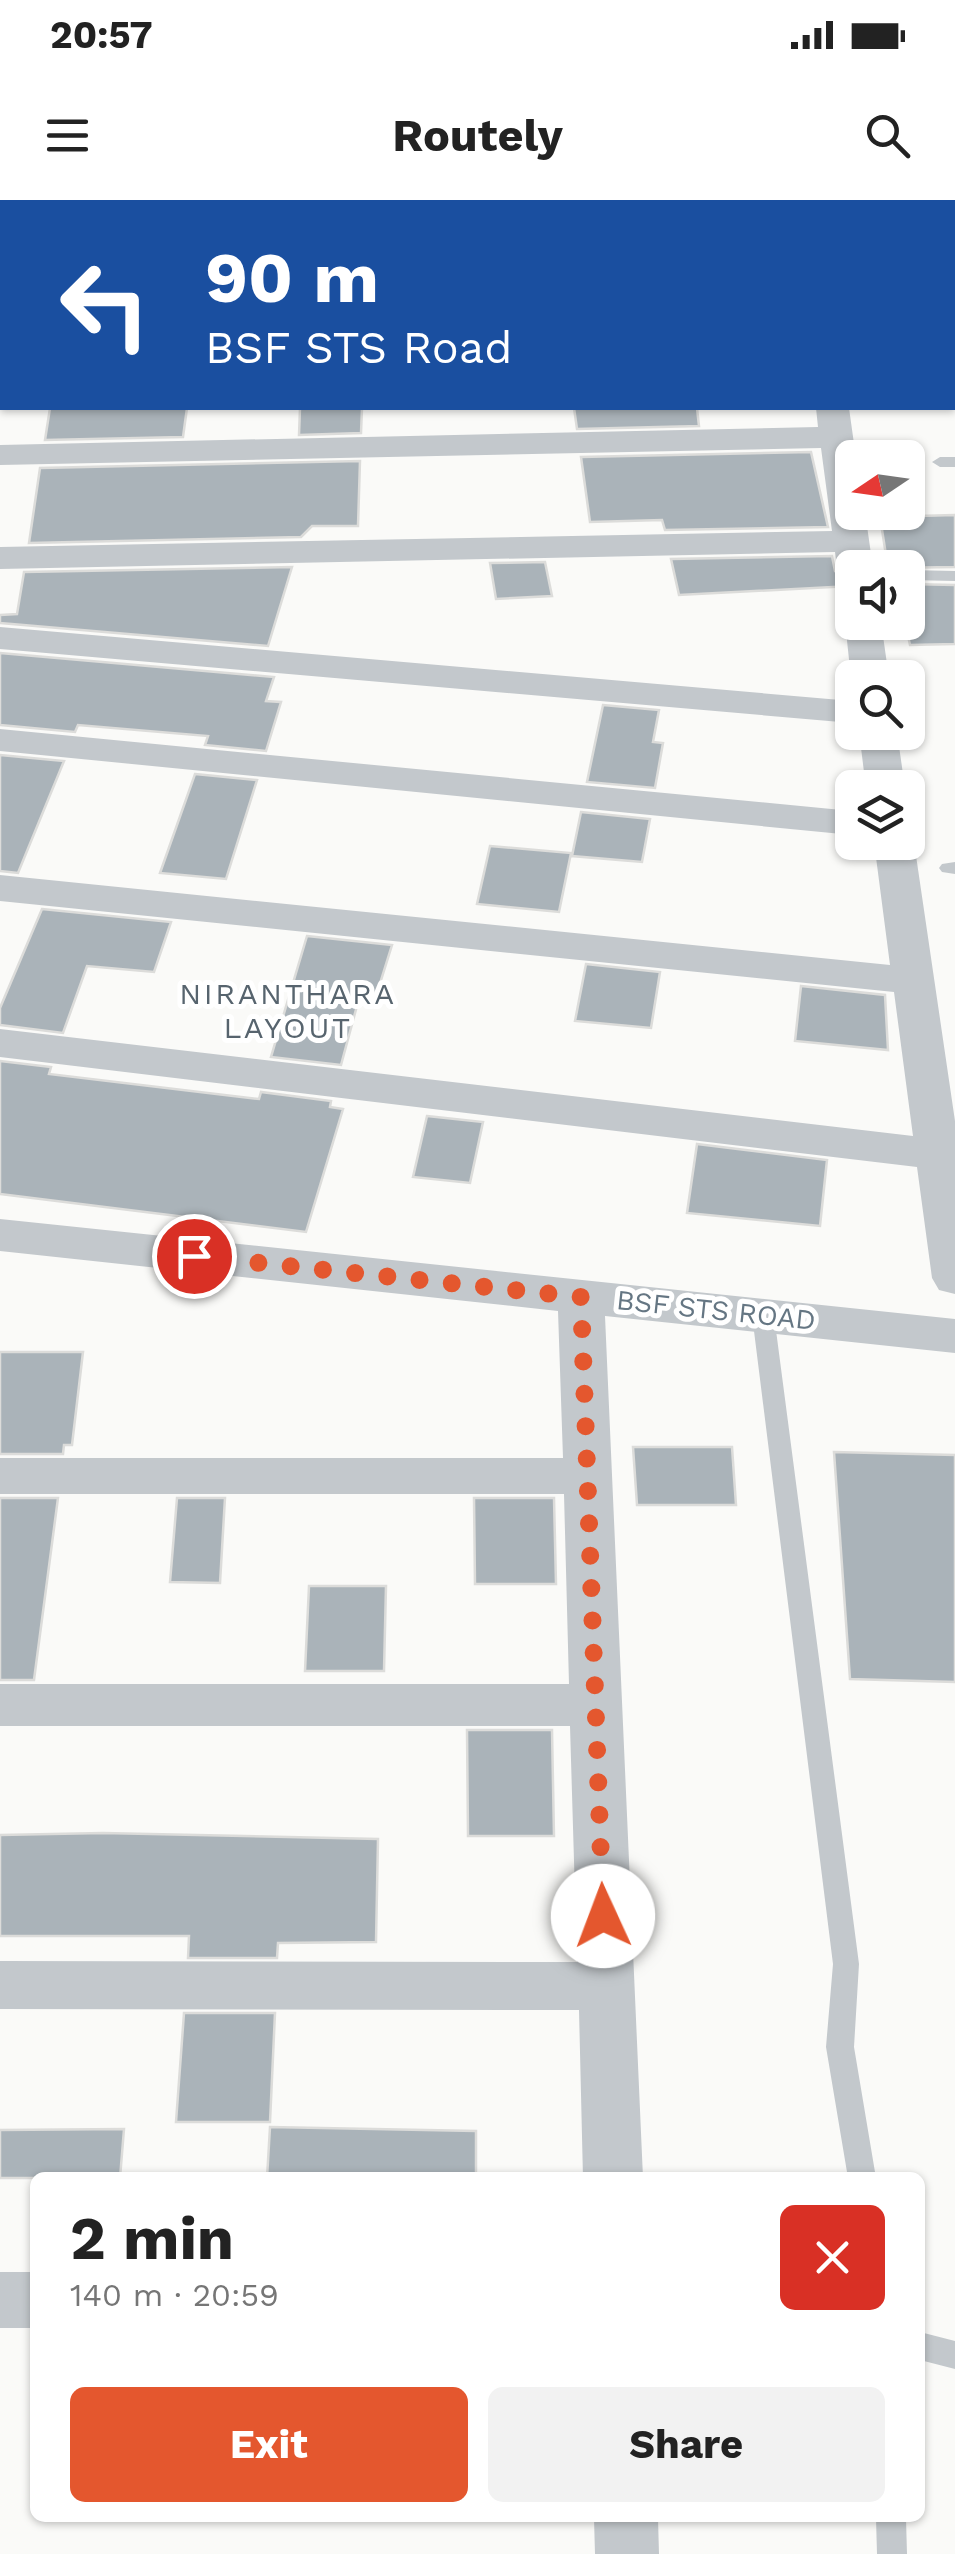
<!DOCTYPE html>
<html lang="en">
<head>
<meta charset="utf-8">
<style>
  :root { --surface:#fff; --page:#f2f2f2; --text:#222; --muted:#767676; --accent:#e4572e }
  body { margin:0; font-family:"Work Sans",sans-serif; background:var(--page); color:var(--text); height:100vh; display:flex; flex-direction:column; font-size:38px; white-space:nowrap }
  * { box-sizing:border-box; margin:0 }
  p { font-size:32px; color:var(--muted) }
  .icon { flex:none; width:55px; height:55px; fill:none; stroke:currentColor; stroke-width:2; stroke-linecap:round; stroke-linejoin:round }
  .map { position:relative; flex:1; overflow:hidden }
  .details { position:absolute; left:30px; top:1972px; width:895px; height:350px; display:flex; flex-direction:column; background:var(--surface); border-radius:15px; box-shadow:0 2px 8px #0004 }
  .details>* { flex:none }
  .hud { position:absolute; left:0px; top:0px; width:955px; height:210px; box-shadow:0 2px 8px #0004; background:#1a4fa0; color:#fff; overflow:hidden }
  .needle { width:65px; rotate:257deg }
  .fabs { position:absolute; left:835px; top:240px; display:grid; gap:20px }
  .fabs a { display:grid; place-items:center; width:90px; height:90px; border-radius:15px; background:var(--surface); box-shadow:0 2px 8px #0004; font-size:50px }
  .pin { position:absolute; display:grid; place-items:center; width:85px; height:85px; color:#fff; margin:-42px; border:5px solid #fff; border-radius:50%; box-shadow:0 2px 10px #0007 }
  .me { position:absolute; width:110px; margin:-55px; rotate:358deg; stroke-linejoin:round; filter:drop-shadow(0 0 8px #0008) }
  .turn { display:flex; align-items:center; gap:35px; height:210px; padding:0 40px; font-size:45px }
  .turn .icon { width:130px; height:130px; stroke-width:2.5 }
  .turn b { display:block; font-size:70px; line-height:85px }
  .round { display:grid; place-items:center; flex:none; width:105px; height:105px; border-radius:15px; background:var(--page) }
  .overview { display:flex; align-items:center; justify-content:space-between; height:170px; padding:0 40px }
  h1 { font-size:60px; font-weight:700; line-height:75px }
  .cta { display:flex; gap:20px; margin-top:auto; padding:20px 40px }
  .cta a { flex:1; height:115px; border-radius:15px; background:var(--accent); color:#fff; font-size:40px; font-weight:700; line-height:115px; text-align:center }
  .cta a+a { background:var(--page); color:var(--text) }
  .status { display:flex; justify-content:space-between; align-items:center; height:70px; padding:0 50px; background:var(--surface); direction:ltr }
  .status svg { height:28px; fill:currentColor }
  header { display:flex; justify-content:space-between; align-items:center; height:130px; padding:0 40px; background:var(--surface); font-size:45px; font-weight:700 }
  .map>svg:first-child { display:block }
  .building { fill:#aab3b9; stroke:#dcdcda; stroke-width:2.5 }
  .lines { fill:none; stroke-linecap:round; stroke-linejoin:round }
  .lane { fill:#c3c8cc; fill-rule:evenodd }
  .street { fill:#c3c8cc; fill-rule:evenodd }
  .route { stroke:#e4572e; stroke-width:18; stroke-dasharray:0 32.4 }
  .labels { text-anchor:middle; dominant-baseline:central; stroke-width:10; stroke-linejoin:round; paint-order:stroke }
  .street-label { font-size:28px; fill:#657683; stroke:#fff }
  .neighbourhood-label { font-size:30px; letter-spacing:2.5px; fill:#57646e; stroke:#fff }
</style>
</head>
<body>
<div class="status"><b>20:57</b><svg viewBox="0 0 49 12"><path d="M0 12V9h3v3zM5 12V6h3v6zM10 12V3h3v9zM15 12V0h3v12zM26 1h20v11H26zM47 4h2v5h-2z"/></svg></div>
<header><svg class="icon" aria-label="menu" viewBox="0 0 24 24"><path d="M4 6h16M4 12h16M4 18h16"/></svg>Routely<svg class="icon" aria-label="search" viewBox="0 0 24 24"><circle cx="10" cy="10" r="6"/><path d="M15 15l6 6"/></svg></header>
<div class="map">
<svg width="955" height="2354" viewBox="0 0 955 2354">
  <rect width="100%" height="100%" fill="#fafaf8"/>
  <path class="building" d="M50 208H187L183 237 45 240Z
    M300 208H362L361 233 299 235Z
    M574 208H697L699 226 577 229Z
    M811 252 828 327 665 330 662 320 590 322 581 257Z
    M360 261 358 326H312L301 337 29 343 40 268Z
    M955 315V367L888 368 880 317Z
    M832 356 835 371 852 386 679 395 671 359Z
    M545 362 552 396 496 399 490 363Z
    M292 367 268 446 0 423V415L17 414 24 372Z
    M908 384 955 385V444L910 445 905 422Z
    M0 453 274 477 266 501 281 502 266 551 205 545 208 536 78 525 75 532 0 525Z
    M603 505 659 510 653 542 663 543 655 588 587 582Z
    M0 555 64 561 18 673 0 671Z
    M195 574 257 580 226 679 160 673Z
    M581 612 650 619 642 662 572 656Z
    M490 646 571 653 559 712 477 704Z
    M42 709 171 722 154 772 87 766 63 833 0 825V808Z
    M307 736 392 745 377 793 361 791 341 865 271 857Z
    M586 764 660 772 651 828 575 821Z
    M801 786 885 795 888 850 795 841Z
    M0 861 51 867 49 874 259 899 261 892 331 901 330 907 343 909 306 1032 0 994Z
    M427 916 483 922 470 983 413 977Z
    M697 944 827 960 820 1026 687 1013Z
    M0 1152H83L72 1245H64L63 1254H0Z
    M633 1247H732L736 1305H637Z
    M834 1252 955 1255V1482L850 1479Z
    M0 1298H58L34 1480H0Z
    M177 1298H225L220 1383 170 1382Z
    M474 1298H554L556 1384H475Z
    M309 1386H386L384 1471H305Z
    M467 1530H552L554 1636H468Z
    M103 1633 378 1639 376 1742 278 1743 277 1758H188L189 1736H0V1635Z
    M184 1813H275L270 1922H176Z
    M270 1927 476 1931V1978H267Z
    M124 1929 120 1978H0V1930Z"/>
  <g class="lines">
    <path class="lane" d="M952 38H955V46H952Z
      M952 143H955V153H952Z
      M955 257V267H940L932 262 940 257Z
      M908 370 955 371V381L908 380Z
      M955 662V674L942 672 939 668 942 664Z
      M763 1107 774 1115 859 1764 854 1847 876 1978H848L826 1847 833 1764 752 1115Z
      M920 2132 955 2141V2169L920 2160Z
      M876 2318H906L907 2354H877Z"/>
    <path class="street" d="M788 0H818L819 2H789Z
      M2 138V158L0 159V139Z
      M816 208H849L856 258H852V312H865L873 368H852V378L837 368 835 352 0 369V347L832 331 821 248 0 265V245L818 227Z
      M852 414V422H881L889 478H851L845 422Z
      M0 427 852 501V523L0 449Z
      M0 529 852 611V635L0 551Z
      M859 532H897L905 588H866Z
      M908 633 914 642 955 921V1094L939 1090 932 1078 917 967 0 857V829L913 936 894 792 0 701V675L890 765 874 642H908Z
      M0 1019 955 1119V1153L605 1116 643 1978H583L579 1810 0 1809V1761L577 1762 570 1526H0V1484H569L564 1294H0V1258H563L558 1111 0 1051Z
      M0 2072H35V2128H0Z
      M594 2318H658L659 2354H595Z"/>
  </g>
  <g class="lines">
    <path class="route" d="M194 1056 581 1097 603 1716"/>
  </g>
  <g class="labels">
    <g class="street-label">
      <text transform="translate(716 1110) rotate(6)">BSF STS ROAD</text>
    </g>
    <g class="neighbourhood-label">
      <text x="288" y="793">NIRANTHARA<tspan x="288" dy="34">LAYOUT</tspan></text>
    </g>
  </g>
</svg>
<div class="fabs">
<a><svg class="needle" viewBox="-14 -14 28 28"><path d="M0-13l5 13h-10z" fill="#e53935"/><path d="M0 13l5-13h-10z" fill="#767676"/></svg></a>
<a><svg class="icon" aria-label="sound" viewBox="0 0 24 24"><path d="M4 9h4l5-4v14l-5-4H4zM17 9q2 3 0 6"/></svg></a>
<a><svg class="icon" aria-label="search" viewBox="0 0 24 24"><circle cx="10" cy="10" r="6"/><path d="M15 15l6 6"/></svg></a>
<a><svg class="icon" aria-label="layers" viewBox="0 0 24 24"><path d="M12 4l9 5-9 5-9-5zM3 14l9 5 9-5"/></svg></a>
</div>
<div class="pin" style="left:194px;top:1056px;background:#d93025"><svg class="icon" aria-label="arrive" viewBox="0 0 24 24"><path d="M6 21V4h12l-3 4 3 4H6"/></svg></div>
<svg class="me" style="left:603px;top:1716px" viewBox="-20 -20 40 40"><circle r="19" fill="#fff"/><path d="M0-13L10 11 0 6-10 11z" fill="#e4572e"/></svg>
<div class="hud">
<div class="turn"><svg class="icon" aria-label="left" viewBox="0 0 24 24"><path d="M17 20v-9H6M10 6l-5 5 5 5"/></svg><div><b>90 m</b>BSF STS Road</div></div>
</div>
<section class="details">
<div class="overview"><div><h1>2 min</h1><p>140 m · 20:59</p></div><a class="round" style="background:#d93025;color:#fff"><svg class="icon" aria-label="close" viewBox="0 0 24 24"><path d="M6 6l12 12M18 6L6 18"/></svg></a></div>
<div class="cta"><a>Exit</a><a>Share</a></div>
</section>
</div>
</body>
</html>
